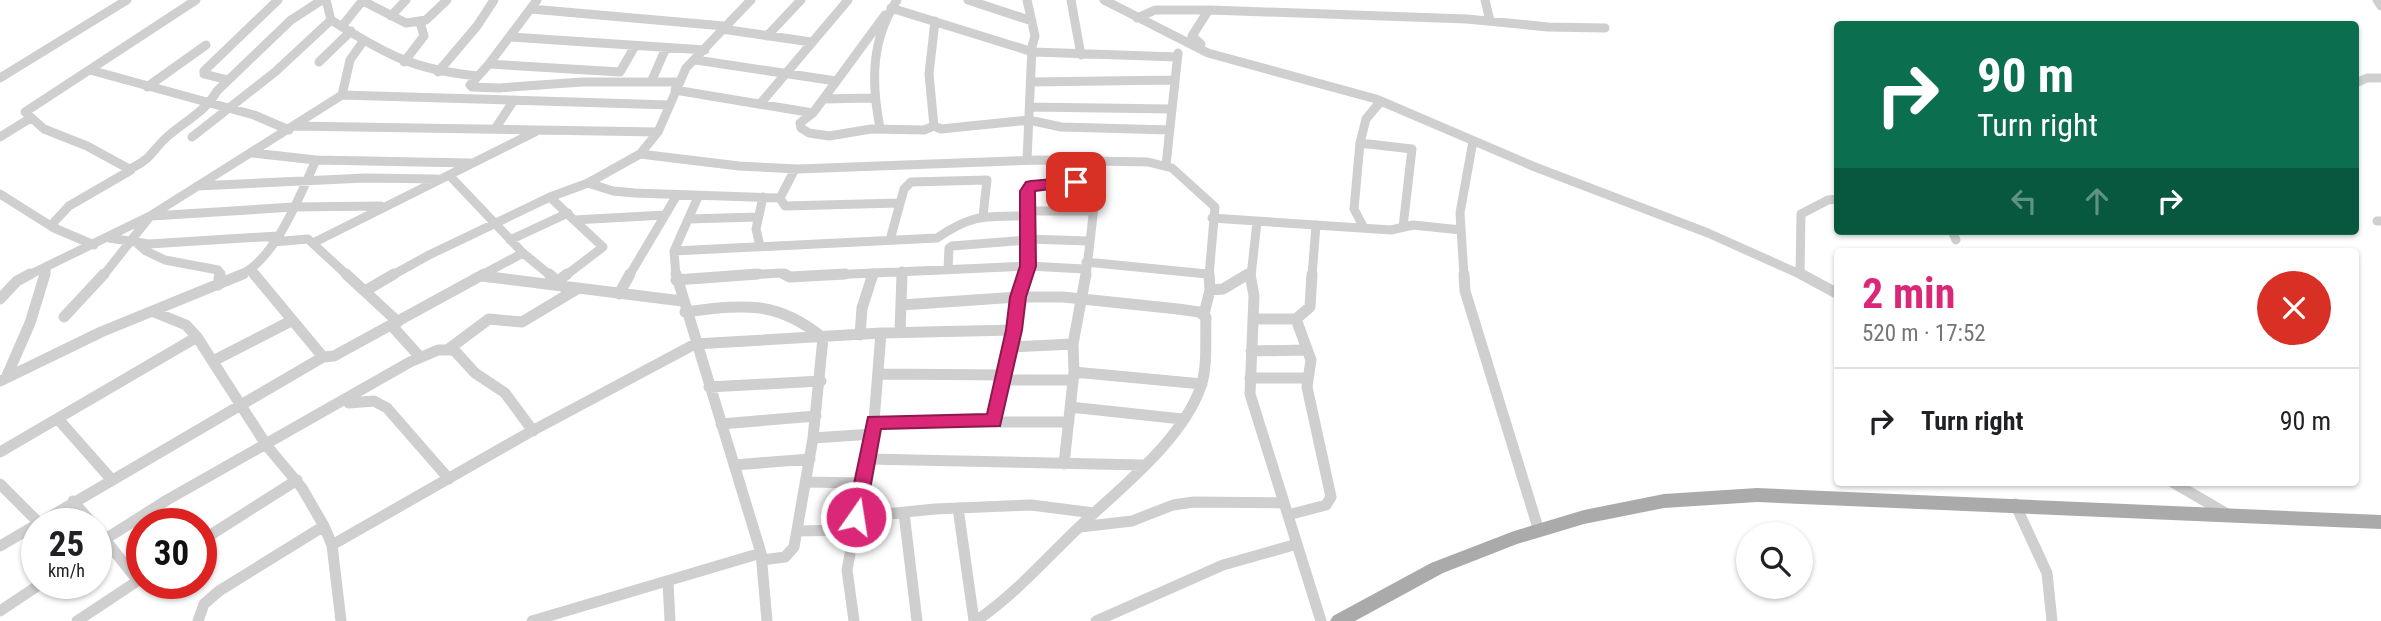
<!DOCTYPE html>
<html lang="en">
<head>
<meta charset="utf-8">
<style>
  :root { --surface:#fff; --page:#f2f2f2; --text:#202124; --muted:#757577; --line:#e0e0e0; --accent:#db2777 }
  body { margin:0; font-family:"Roboto Condensed",sans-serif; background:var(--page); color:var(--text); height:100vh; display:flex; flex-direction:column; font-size:26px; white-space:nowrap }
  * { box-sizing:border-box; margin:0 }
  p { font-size:23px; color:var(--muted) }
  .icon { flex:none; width:38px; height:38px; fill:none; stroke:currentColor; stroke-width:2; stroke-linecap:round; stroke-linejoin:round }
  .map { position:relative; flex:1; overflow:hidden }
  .side { position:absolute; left:1834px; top:248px; width:525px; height:238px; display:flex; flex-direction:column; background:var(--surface); border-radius:7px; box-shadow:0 2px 5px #0004 }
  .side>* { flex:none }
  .hud { position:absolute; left:1834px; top:21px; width:525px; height:214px; border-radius:7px; box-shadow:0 2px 5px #0004; background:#0b6e4f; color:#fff; overflow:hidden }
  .controls { position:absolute; left:1736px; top:522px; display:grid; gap:14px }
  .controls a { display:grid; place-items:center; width:77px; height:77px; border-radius:50%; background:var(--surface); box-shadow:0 2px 5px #0004; font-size:35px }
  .speed { position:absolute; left:21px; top:508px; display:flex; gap:14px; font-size:35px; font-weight:700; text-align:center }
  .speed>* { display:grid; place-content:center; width:91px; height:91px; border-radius:50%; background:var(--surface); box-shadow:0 2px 5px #0004; line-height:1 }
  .speed small { font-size:18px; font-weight:400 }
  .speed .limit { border:10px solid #d22; background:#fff; color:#111 }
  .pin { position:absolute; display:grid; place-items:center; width:60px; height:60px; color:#fff; margin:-30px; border-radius:14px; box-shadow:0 4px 10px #0006 }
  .me { position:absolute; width:77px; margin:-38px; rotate:13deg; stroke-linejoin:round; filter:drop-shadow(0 0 5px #0008) }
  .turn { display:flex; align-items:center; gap:24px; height:147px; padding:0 28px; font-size:32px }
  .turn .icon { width:91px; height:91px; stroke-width:2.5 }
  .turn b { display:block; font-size:49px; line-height:60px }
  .lanes { display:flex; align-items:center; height:66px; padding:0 28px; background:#0003; justify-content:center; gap:35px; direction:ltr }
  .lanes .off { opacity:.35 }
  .round { display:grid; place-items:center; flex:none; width:74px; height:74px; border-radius:37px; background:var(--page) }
  .headline { display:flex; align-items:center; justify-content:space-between; height:119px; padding:0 28px }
  h1 { font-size:42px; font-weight:700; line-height:52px; color:var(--accent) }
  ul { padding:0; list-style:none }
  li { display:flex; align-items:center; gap:21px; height:105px; padding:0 28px; border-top:2px solid var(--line) }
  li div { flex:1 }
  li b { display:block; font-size:26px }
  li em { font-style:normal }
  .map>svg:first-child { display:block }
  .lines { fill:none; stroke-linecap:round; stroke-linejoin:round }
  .minor-far1 { stroke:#cfcfcf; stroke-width:9 }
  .minor { stroke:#cfcfcf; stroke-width:11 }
  .major { fill:#aaa; fill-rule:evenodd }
  .route { fill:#db2777; stroke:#8e194d; stroke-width:2 }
</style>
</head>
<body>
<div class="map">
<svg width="2381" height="621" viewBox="0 0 2381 621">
  <rect width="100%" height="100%" fill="#fff"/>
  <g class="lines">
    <path class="minor-far1" d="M326 0 331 20C385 54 413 70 478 76
      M537 0 489 64 620 72 635 46
      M968 0 1032 21
      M1027 0 1035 36 1032 47 1027 160
      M1071 0 1081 55
      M1104 0 1208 53 1376 99 1535 167 1708 233 1804 276
      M1485 0 1490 21
      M2377 0 2381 6
      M363 1 406 23 426 20 447 0
      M891 8 1033 52 1177 57
      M531 9 724 26
      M885 15 813 113 800 123 801 128 809 133 829 136 871 129 924 130 934 126
      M391 16 406 0
      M1137 18 1155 10H1210L1467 19 1548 27 1605 28
      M935 21 929 74 934 126 941 129 1029 120 1061 127 1170 130
      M343 25 363 0
      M722 29 811 42
      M767 36 801 0
      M511 37 705 50
      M1201 44 1192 36 1208 11
      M696 60 836 81
      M319 62 351 31
      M404 62 424 36 420 22
      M489 64 470 85 472 87 499 88 582 82H679
      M90 70 254 115 289 130
      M438 72 477 26 494 0
      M0 78 127 0
      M228 80 204 74V71L278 0
      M651 82 666 48
      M1032 82 1174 80
      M2356 83 2367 78H2381
      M147 87 206 45
      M675 90 813 113
      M342 95 350 60 364 40
      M823 99 873 98
      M760 104 848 0
      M1030 107 1171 109
      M294 126 658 132
      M880 128C871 82 871 40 897 0
      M495 129 514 100
      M0 137 29 119
      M192 137 275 72 331 20
      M1360 143 1412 149 1403 227
      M253 153 316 160 470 163
      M640 154 739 166 798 169 1039 160 1148 162 1172 168 1215 207 1209 276
      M1166 165 1178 53
      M130 169C153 158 150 152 168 136 185 121 205 112 217 91L291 20 322 0
      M449 175 523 253 551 276
      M588 183 613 191 635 193 780 198
      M197 186 365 178 437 179
      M0 194 54 228
      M550 197 574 220 665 215
      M780 198 785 206 899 203
      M780 198 795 169
      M1027 211H1093
      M152 216 294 207 381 206
      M1212 218 1391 230 1413 225 1461 230
      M689 219 758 217
      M2377 221H2381
      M1364 228 1354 209 1360 143 1366 119 1381 101
      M1952 231 1956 240
      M109 238 149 244 277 236
      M1027 239 1089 241
      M510 240 568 213
      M890 240 904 189 911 182 987 180 983 216
      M273 242 308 239 348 276
      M313 243 535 132
      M138 244 146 251 165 260 218 270 220 276
      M94 245 54 228V222L69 206 131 170 87 146 44 129 25 112 196 0
      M760 246 756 229 763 197
      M674 251 937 238C972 214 985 216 1027 216
      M1086 262 1207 274
      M948 270 949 248 952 246 1027 240
      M251 271 255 276
      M1800 274 1801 214 1828 200 1838 199
      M27 276 150 216 342 95 670 105
      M45 276 47 266
      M103 276 148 219
      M238 276C275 261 300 195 316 160
      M391 276 429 255 550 197 588 183 640 154 658 132 686 68 751 0
      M480 276 523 253
      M565 276 603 247 574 220
      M629 276 677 195
      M676 276 674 251 698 197
      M732 276 780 273 788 276
      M807 276 1028 266 1085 269
      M872 276 873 273
      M902 276V271
      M1025 276 1028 266 1027 191 1031 186C1053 182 1076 177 1096 190L1086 276
      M1245 276 1250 273
      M1251 276 1257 222
      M1312 276 1316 225
      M1464 276 1460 213 1473 141"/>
    <path class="minor" d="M254 274 323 357
      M346 274 398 322
      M549 274 565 288
      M676 274 761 553 767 621
      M784 274 790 277 845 274
      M1209 274 1210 290
      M1250 274 1254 296 1250 394 1321 621
      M1464 274 1465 291 1539 531
      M1801 274 1838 294
      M482 276 682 301
      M676 280 758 274
      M557 282 567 274
      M218 285 220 274
      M365 291 394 274
      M619 294 630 274
      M0 299 17 281 30 274
      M901 305 1018 297H1063L1178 309 1199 312 1206 317C1205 338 1208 366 1201 386 1182 442 1116 491 1075 531 1043 562 1013 596 976 621
      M154 312 186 325 197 337 267 446 302 488 324 526 332 545 341 621
      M685 312C742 305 776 299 823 338L813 438 794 547 785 557 762 560
      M1204 314 1210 290 1223 289 1248 274
      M64 317 104 274
      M1253 319H1296L1310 307 1312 274
      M392 326 420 357
      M900 333 902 274
      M860 335 862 308 873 274
      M1011 347 1073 344
      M450 348 489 319 522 322 577 289
      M1251 351 1306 350
      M213 361 291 321
      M1074 372 1202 384
      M878 374 1005 375
      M6 378 30 323 45 274
      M1250 378H1307
      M1003 380H1073
      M0 381 101 332 243 274
      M709 387 821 381
      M349 403 374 401 387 408 449 479
      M1070 407 1182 419
      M58 419 111 479
      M994 421 1014 330 1018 297 1025 274
      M874 422H1069
      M721 424 816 416
      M813 438 873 434
      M0 452 197 337
      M868 459 1143 465
      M1064 464 1074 372 1073 344 1086 274
      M734 465 810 459
      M806 482 863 483
      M2174 483 2229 515
      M0 484 38 522
      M73 501 92 523
      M2015 504 2047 573 2052 621
      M958 508 974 621
      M904 513 917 621
      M1288 515 1326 505 1331 497 1307 387 1311 360 1296 319
      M856 517 935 509 1031 505 1094 513
      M1080 527 1132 521 1173 505 1194 502 1284 503
      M96 528 138 581
      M797 531 853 530
      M201 541 297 480
      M96 545 167 500 410 362 438 350H454L475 373 505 393 533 431
      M332 545 530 432 695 344 881 333 1014 330
      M0 546 323 357 334 356 484 274
      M668 582 670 621
      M0 611 42 583
      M77 621 142 578
      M198 621 204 604 219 591 324 526
      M532 621 761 553
      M854 621 847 570 873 434 881 333
      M1096 621 1223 565 1297 544"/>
    <path class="major" d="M1757 488 2381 515V529L1757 502 1664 508 1584 524 1517 544 1443 573 1355 621H1330L1333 616 1431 563 1514 531 1584 510 1664 494Z"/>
  </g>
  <path class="route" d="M1076 177 1083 182 1081 185 1035 191 1036 266 1026 297 1022 330 1000 426 881 429 865 517 862 523 856 525 849 523 847 517 868 417 987 414 1006 330 1010 297 1020 266V191L1026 182 1031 181Z"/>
</svg>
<div class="controls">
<a><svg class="icon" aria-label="search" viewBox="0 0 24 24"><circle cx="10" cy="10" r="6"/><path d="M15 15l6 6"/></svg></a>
</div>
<div class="speed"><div>25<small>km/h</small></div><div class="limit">30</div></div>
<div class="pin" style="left:1076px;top:182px;background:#d93025"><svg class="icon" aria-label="arrive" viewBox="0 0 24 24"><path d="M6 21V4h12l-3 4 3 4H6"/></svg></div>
<svg class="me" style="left:856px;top:517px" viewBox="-20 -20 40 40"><circle r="17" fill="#db2777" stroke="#fff" stroke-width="3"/><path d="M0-11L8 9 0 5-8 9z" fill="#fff"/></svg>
<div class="hud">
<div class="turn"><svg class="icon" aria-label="right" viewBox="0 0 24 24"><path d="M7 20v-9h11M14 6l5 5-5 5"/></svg><div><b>90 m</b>Turn right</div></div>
<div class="lanes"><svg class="icon off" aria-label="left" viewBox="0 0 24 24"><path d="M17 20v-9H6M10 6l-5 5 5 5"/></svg><svg class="icon off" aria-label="ahead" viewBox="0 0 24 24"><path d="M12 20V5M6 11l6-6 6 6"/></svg><svg class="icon" aria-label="right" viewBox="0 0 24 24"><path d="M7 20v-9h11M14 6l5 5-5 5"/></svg></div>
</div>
<section class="side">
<div class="headline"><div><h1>2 min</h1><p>520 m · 17:52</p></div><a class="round" style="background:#d93025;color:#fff"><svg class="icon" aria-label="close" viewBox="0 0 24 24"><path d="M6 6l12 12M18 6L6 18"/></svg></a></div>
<ul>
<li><svg class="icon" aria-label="right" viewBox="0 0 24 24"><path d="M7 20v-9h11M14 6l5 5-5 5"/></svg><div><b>Turn right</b></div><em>90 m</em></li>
</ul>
</section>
</div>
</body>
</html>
